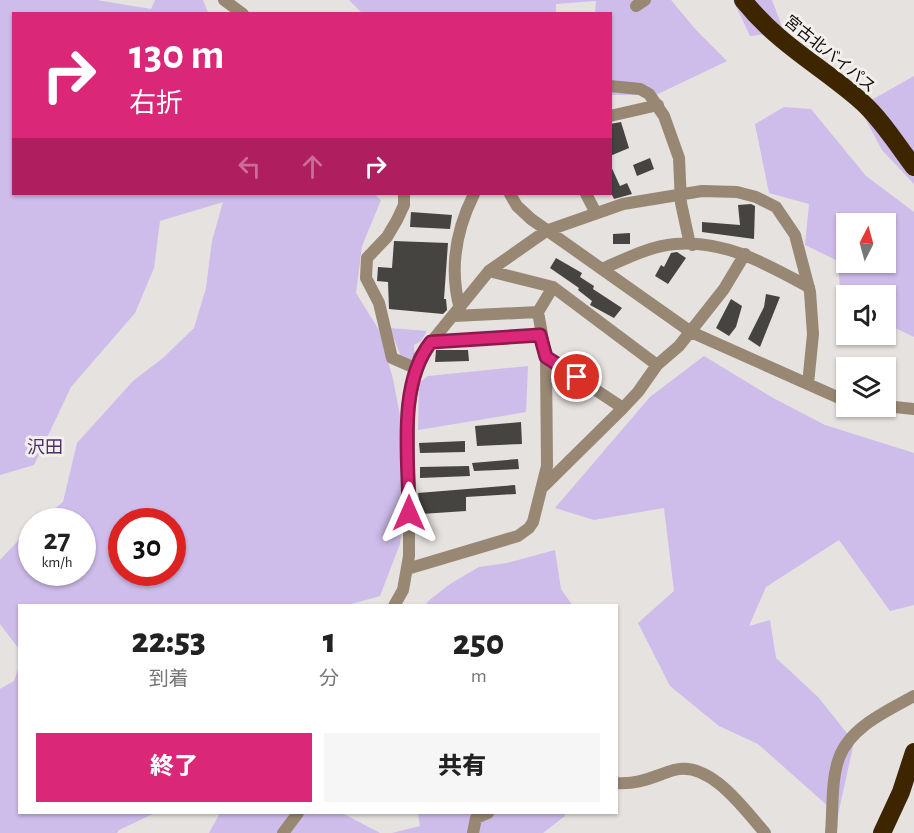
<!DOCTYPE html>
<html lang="ja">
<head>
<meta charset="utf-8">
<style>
  :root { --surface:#fff; --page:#f6f6f6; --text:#222; --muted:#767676; --accent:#db2777 }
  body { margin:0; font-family:"Alegreya Sans","Noto Sans JP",sans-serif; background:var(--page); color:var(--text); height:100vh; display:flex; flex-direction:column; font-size:22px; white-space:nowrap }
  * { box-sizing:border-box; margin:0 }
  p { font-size:20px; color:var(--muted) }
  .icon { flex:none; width:33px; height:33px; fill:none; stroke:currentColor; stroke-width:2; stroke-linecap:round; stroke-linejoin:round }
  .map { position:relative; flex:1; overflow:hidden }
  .panel { position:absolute; left:18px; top:604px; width:600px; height:210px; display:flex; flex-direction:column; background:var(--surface); border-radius:0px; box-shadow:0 2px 4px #0004 }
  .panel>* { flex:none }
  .banner { position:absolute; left:12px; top:12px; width:600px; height:183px; border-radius:0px; box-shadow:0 2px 4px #0004; background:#db2777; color:#fff; overflow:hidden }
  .needle { width:39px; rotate:6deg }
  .buttons { position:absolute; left:836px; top:213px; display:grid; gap:12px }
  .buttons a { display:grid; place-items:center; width:60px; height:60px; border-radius:0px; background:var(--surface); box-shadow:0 2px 4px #0004; font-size:30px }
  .speed { position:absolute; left:18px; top:508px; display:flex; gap:12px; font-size:30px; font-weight:700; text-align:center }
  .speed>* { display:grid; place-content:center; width:78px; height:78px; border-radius:50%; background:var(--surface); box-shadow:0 2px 4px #0004; line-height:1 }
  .speed small { font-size:15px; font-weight:400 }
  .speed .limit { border:9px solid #d22; background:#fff; color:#111 }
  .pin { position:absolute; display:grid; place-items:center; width:51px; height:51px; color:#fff; margin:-26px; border:3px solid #fff; border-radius:50%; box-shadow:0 2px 6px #0007 }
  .me { position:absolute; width:66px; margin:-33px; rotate:0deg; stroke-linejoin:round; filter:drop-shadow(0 0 4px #0008) }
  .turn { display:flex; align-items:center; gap:21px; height:126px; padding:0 18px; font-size:27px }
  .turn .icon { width:78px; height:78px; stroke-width:2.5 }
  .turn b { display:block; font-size:42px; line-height:51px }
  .lanes { display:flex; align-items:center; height:57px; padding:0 18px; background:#0003; justify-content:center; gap:30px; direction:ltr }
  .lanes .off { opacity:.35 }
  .eta { display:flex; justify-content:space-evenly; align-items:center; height:102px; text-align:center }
  .eta b { font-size:36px; font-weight:800; line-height:42px }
  .cta { display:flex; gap:12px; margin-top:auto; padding:12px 18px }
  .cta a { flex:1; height:69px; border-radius:0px; background:var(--accent); color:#fff; font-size:24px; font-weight:800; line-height:69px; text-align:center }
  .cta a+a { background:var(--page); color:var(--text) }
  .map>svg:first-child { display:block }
  .green { fill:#cebcea; fill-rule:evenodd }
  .building { fill:#464441 }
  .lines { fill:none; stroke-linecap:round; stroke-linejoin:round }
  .minor { stroke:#978773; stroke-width:12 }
  .highway { stroke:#3d2500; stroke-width:18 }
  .route-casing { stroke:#8e194d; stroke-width:15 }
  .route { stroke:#db2777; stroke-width:10 }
  .labels { text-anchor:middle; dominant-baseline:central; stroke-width:6; stroke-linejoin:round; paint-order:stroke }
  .street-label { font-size:16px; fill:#0c0b0a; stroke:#f2efec }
  .neighbourhood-label { font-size:18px; fill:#4b306b; stroke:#f2efec }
</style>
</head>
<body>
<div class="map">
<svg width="914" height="833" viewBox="0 0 914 833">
  <rect width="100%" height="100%" fill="#e5e2df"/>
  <path class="green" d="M0 0H97L151 9 155 0H203L208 13 14 14V194H374L381 200 362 246 356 293 379 330 393 379 401 421 407 483 400 544 380 596 344 606H20L19 649 0 624V560L31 527 32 573H82V522H38L63 502 77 443 133 381 163 358 194 328 206 288 212 241 223 202 160 221 154 268 135 313 71 387 34 465 0 475ZM122 522H172V573H122Z
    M349 0H671L696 30 727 61 656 95H611L610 14 595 13 596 1 556 4V13L363 14Z
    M733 0H772L784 32 750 36Z
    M914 76V184L882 150 859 107Z
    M784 107 811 109 866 176 914 212V337L885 323V296H846V305L841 302 838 261 805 245 809 204 769 193 755 124ZM846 224H885V262H846Z
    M390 328 427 331 421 341 414 345 415 362 402 359Z
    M704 356 773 398 825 425 914 453V605L890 611 839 540 766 587 749 626 770 620 776 658 818 697 854 742 838 815 758 744 719 726 670 686 638 623 674 591 664 508 594 520 555 508 650 397Z
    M528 366 526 412 418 430 419 383 428 376Z
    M555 550 561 589 573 606H426L427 602 450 584 479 567 507 563Z
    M19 666 20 813H155L119 830 117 833H0V689L14 681Z
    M220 813H342L380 833H209Z
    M418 813H564L565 816 543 833H392L420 826Z"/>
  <path class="building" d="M621 122 629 148 610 156V124Z
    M650 158 654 169 637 176 633 165Z
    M610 164 620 186 627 183 632 194 614 199 610 191Z
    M751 204 755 206 754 239 702 232V222L740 225 738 205Z
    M411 212 452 215 450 229 410 227Z
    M630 233V244H613V234Z
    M394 241 448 243 444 299H446L447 310 443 314 389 309 388 282 377 281 378 267 392 268Z
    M677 252 686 258 668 284 655 276 661 265 664 267 671 253Z
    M556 258 582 273 580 277 594 286 593 289 622 308 614 318 590 305 592 301 578 290 579 288 550 268Z
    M766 294 780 297 760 347 748 339 764 307Z
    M731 299 742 306 736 327 729 336 716 328Z
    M436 350H468L469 361 435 362Z
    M521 422 522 444 477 446 475 426Z
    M465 441V452L420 453 419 443Z
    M518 459 519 469 474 471 472 463Z
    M469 466 470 476 420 478V467Z
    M515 485 516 494 466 497V511L421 514 418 493Z"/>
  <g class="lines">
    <path class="minor" d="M224 0 243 14
      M636 6 645 0
      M610 86 640 89 649 94 664 116 679 158 681 203 689 240 692 245
      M610 116 658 105
      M404 194V205L397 220 387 237 367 258 366 278 379 303 392 358 415 368
      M510 194 517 206 531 219 691 332 846 401
      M586 194 596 213
      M602 269C625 259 650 246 675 244 724 239 768 265 809 287
      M489 271 553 287 657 365
      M460 309C449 269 456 230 474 194
      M454 316 538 312
      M431 341 540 335
      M546 357 623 408
      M885 406 914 409
      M543 487 623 408 638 392 657 365 679 346 724 289 745 254
      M407 569 518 536 529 528 533 522 547 466 546 357 538 312 553 287
      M394 606 403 590 409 556V406L419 357 489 271 546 231 623 204 702 191 737 192 756 197 776 207 795 235 810 292 813 334 808 384
      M616 783C639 785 654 776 674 770 710 760 745 810 765 833
      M283 833 298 813
      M473 833 476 818 488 813
      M831 833C833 810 831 780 839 758 850 727 887 711 914 696"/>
    <path class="highway" d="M743 0C780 46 820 65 862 102 882 120 898 146 914 167
      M882 833 901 792 914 752"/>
  </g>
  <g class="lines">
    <g class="route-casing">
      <path id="route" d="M409 513C409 460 397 385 431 342L540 335 546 357 577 377"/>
    </g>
    <use href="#route" class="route"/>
  </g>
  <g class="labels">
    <g class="street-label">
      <text transform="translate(830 54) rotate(39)">宮古北バイパス</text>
    </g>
    <g class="neighbourhood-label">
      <text x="45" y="448">沢田</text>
    </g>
  </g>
</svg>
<div class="buttons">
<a><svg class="needle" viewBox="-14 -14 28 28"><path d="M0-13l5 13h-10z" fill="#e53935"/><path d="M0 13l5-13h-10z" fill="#767676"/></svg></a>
<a><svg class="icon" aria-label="sound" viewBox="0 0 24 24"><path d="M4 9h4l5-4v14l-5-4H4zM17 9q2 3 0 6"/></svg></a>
<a><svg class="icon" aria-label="layers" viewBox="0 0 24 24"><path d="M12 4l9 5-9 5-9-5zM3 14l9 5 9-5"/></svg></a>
</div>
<div class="speed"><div>27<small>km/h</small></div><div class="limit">30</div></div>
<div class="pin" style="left:577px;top:377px;background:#d93025"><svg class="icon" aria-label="arrive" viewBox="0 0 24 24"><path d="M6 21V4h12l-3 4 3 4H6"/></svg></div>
<svg class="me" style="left:409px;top:513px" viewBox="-20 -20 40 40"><path d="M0-17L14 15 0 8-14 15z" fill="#db2777" stroke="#fff" stroke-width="4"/></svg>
<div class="banner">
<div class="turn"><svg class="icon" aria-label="right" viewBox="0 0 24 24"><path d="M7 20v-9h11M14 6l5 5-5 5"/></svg><div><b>130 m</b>右折</div></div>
<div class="lanes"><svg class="icon off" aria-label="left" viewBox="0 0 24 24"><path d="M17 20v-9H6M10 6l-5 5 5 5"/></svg><svg class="icon off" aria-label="ahead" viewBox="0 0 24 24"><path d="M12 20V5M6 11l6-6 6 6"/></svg><svg class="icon" aria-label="right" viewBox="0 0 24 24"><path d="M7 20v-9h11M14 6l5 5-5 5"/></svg></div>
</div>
<section class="panel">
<div class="eta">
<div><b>22:53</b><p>到着</p></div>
<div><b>1</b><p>分</p></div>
<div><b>250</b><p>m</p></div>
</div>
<div class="cta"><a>終了</a><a>共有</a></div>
</section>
</div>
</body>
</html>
